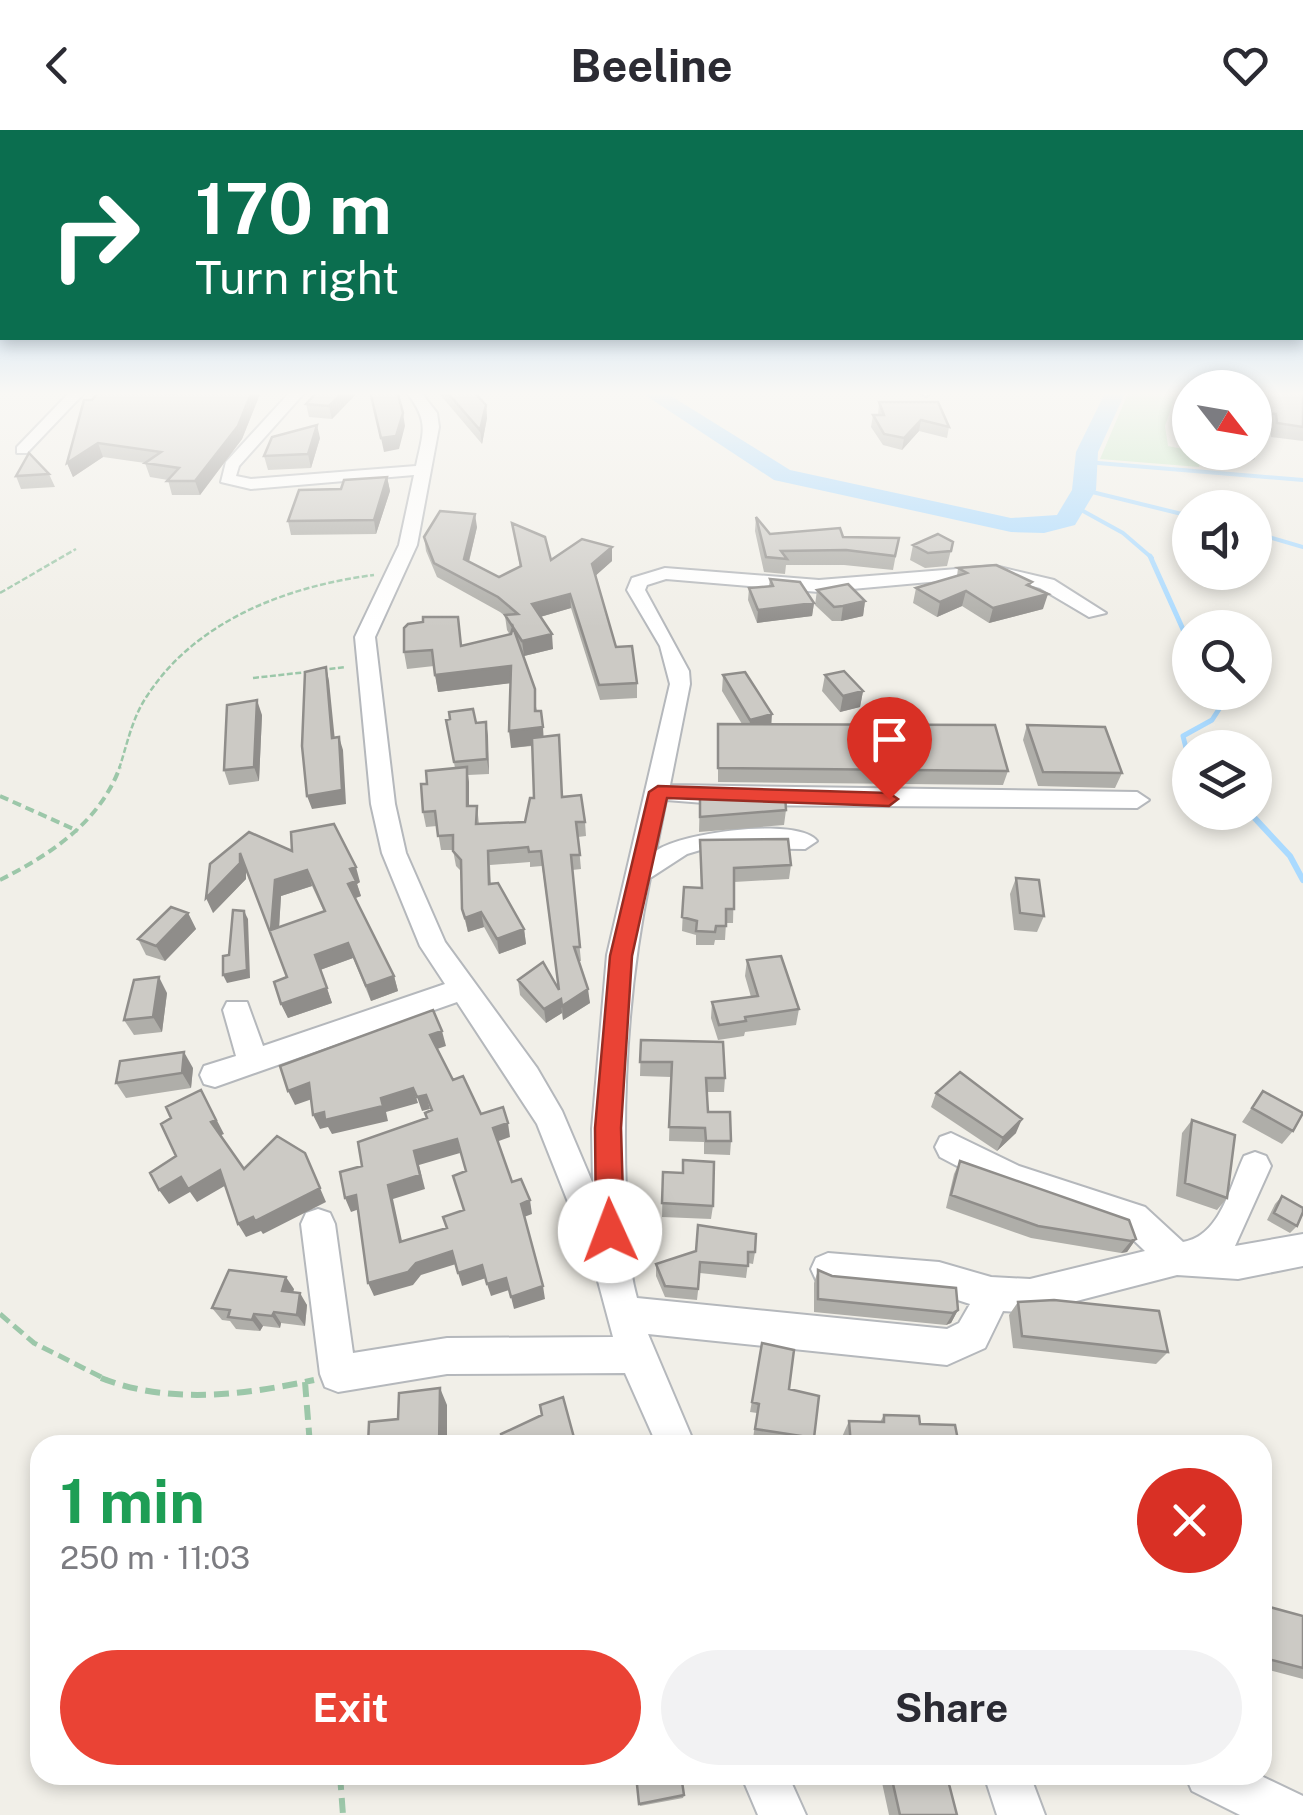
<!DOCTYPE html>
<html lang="en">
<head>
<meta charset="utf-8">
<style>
  :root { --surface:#fff; --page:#f2f2f3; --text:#2b2b33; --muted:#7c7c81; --accent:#ea4335 }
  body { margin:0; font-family:"Public Sans",sans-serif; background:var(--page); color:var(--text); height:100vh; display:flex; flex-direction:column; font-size:38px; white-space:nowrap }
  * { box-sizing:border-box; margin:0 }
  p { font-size:32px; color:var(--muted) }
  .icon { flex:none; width:55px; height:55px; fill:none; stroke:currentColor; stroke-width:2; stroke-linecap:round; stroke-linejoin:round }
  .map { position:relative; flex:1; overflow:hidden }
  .sheet { position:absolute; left:30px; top:1305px; width:1242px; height:350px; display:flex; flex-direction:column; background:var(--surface); border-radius:30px; box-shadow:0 5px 15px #0003 }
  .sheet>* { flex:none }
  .top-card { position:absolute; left:0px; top:0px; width:1305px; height:210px; box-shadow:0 5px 15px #0003; background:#0b6e4f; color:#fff; overflow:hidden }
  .needle { width:65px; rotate:121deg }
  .tools { position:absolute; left:1172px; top:240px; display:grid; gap:20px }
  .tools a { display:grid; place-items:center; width:100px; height:100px; border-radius:50%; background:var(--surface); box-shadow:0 5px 15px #0003; font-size:50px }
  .pin { position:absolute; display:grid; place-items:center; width:85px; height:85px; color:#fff; margin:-102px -42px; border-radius:50% 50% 50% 0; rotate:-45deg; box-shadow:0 0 10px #0007 }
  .pin .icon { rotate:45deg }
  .me { position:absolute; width:110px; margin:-55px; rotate:358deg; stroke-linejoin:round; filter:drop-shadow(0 0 8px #0008) }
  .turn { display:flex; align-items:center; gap:35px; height:210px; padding:0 30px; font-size:45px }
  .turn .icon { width:130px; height:130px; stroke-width:2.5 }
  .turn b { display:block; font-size:70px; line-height:85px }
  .round { display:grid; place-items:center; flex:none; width:105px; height:105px; border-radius:52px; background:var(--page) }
  .summary { display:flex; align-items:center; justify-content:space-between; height:170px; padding:0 30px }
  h1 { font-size:60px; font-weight:700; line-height:75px; color:#1e9e55 }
  .primary-button { display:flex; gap:20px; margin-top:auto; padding:20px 30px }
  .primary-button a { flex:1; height:115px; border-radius:60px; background:var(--accent); color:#fff; font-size:40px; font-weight:700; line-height:115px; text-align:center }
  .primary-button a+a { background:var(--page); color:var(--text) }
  header { display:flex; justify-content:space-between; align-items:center; height:130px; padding:0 30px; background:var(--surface); font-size:45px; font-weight:700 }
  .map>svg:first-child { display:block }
  .green { fill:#c5e8c5 }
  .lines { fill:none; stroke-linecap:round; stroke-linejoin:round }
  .stream-far2 { stroke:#aadaff; stroke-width:4 }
  .stream-far1 { stroke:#aadaff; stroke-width:5 }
  .stream { stroke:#aadaff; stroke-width:6 }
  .river { fill:#aadaff; fill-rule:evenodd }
  .minor-casing { stroke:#b5b8bc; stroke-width:4 }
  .path-far3 { stroke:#9cc7a9; stroke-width:2.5; stroke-dasharray:6 2.5; stroke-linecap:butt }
  .path-far2 { stroke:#9cc7a9; stroke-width:4; stroke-dasharray:9 5; stroke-linecap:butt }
  .path-far1 { stroke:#9cc7a9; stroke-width:5; stroke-dasharray:12 6; stroke-linecap:butt }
  .path { stroke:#9cc7a9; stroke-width:6; stroke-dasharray:15 8; stroke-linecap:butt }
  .minor { fill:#fff; fill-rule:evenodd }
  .wall { fill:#afaea9; fill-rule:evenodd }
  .shaded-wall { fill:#8f8d8a }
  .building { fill:#cccac5; stroke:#8f8d8a; stroke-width:2.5; fill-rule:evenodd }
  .route { fill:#ea4335; stroke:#982c22; stroke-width:2.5 }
</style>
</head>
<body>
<header><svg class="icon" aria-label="back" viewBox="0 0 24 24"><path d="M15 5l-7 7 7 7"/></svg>Beeline<svg class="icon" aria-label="heart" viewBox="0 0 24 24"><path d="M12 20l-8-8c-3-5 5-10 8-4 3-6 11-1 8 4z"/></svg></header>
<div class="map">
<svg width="1303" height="1685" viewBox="0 0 1303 1685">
  <rect width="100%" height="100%" fill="#f1efe8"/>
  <path class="green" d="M1129 261H1177L1165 296 1168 316 1203 323 1199 337 1100 329Z"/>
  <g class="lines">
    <path class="stream-far2" d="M1086 332 1303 350
      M1084 360 1190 386
      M1074 376 1123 403 1152 428
      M1255 403 1303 417"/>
    <path class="stream-far1" d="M1150 426 1190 515
      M1190 634 1183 606 1212 590 1230 562"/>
    <path class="stream" d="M1249 682 1290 726 1303 750"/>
    <path class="river" d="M639 261H663L790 340 1011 388 1057 385 1072 360 1076 322 1106 261H1126L1098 322 1096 360 1075 395 1044 403 1011 402 774 350Z"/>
    <g class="minor-casing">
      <path id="minor" d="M71 261H86L27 323H17V317Z
        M291 261H306L239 336 236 346 251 349 416 336C424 299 429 292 406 261H420L437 283 439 297 417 415 375 507 395 674 406 723 445 812 537 938 562 981 593 1054 592 999 607 825 670 554 660 516 627 460 632 448 665 438 819 450 995 436 1054 450 1106 483 1089 487 1040 458 995 446 819 462 666 449 647 455 645 460 689 541 690 554 670 655 1137 662 1149 670 1137 678 730 675 666 670 656 721C682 702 799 687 817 711L805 719 707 718 687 724 650 748C629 851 622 956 626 1062 628 1098 627 1133 637 1168L947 1199 959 1193 970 1174 939 1164 828 1155 816 1150 811 1139 816 1128 828 1123 939 1132 991 1147 1030 1149 1145 1121 1122 1099 999 1058 940 1027 935 1017 940 1007 951 1003 1019 1036 1145 1077 1183 1112C1221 1106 1230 1055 1244 1026L1255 1022 1266 1026 1271 1036 1235 1116 1303 1104V1136L1238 1149 1177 1145 1030 1183 1003 1181 985 1218 947 1235 648 1204 695 1315H657L625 1243 447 1244 338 1262 325 1257 320 1244 301 1094 306 1083 318 1079 330 1083 335 1094 353 1223 447 1208 613 1207 595 1140 537 994 457 872 215 957 204 954 200 945 204 936 236 926 223 880 227 872H247L263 916 445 854 420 816 382 723 371 674 355 507 399 415 414 345 251 359 221 352 226 332Z
        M918 261H932L933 262 926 266Z
        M1237 322H1253V328L1239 331Z
        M741 1645H788L806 1685H758Z
        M984 1645H1030L1045 1685H997Z
        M1185 1645H1259L1303 1666V1685H1240L1192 1661Z"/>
    </g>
    <path class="path-far3" d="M0 463 76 419
      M321 540 346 537
      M253 548 307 542
      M119 639C127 615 132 588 147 566 196 490 288 456 374 445"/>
    <path class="path-far2" d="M0 666 78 701
      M0 750C51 724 99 693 120 637"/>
    <path class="path-far1" d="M0 1184 34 1213 107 1250"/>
    <path class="path" d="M101 1248C170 1275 244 1265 314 1250
      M305 1252 310 1315
      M340 1645 343 1685"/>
    <use href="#minor" class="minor"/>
  </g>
  <path class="wall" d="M198 261H277L276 264H260L242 309 200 365H172L168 350 150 347 145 333 103 327 73 347 67 333 180 262Z
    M318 261H359L332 289 309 287 306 274Z
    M437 261H473L486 275 487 288 482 314Z
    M1189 261H1190V307L1182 306Z
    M1255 261H1303V311L1271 307 1270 298 1255 296Z
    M879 272 949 297 947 308 919 301 902 320 883 315 871 297 873 285H878Z
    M320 308 311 338 268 340 264 326Z
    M49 344 55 357 21 359 16 346Z
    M387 347 390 361 376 404 291 405 288 391 341 359Z
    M756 387 770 404 899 408 893 440 844 435H786L785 444 764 442 755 401Z
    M512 393 551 430 612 417V431L596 445 616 517 637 553V568L600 570 571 478 540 487 553 519 524 526 543 606 563 667 585 692 586 706 578 707 581 739 572 740 581 831H579L590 873 563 890 562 883 546 893 520 865 518 850 559 859 542 736 530 737V732L490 735 491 754 524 799 526 814 499 824 484 797 468 802 462 779 461 741 456 736 453 720H441L437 696 426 697 423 682 427 654 455 638 446 590 476 593 486 592 489 644 468 645 469 676H477L479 694 525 692 534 668 532 616 511 618 510 553 438 562 434 536 407 539 404 522 462 516 510 505 507 500 505 486 500 482 437 447 426 421 424 407 477 397 469 432 499 447 520 437Z
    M953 412 947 436 925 438 910 430 913 415Z
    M958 438 1032 452 1030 456 1043 479 989 493 962 476 937 487 913 473 916 458 957 446Z
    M770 449 814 473 812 486 757 493 748 470 749 458 769 456Z
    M817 460 865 471 863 486 841 491H832L815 475Z
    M723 545 771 594 1008 641 1003 655 718 652V594H742L722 561Z
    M825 545 863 561 860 577 840 582 822 561Z
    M262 585 259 651 229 655 224 640Z
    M1027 595 1122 643 1115 658 1038 656 1023 610Z
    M700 663 786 680 784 695 699 702Z
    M700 710 791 735 789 749 734 752 733 793H726L725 810H715L714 815H696V805L682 801 684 757 701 758Z
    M210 734 360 752 357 754 361 766 355 768 394 846 398 861 371 871 353 828 320 840 332 873 288 888 281 874 287 847 246 740V749L213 783ZM312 756 324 782 279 797 281 766Z
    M1016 748 1044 786 1037 802 1014 800 1010 764Z
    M188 783 196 799 165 831 146 825 138 809Z
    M747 830 799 879 796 895 745 902 744 906 718 910 711 888 712 872 751 867 745 846Z
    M167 863 162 902 134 905 124 890Z
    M641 910 725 948 724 962H707L708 982 731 1011 730 1025 704 1024V1012L669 1011 671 947 640 946Z
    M193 938 191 958 126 968 116 953Z
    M1263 961 1293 1001 1282 1014 1242 992Z
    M936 963 1016 1003 997 1021 931 977Z
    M1192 990 1227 1068 1217 1080 1176 1066 1182 1003Z
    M960 1031 1136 1109 1127 1122 1121 1123 1031 1108 946 1078 954 1044Z
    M663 1042 713 1076 711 1089 662 1087Z
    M1282 1066 1297 1096 1290 1103 1267 1090 1275 1074Z
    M696 1121 755 1122 753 1134 748 1133 746 1148 700 1143 697 1170 665 1167 656 1146V1134Z
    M818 1140 832 1146 958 1180 951 1193 946 1195 814 1182V1153Z
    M294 1159 293 1162 307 1175 305 1196 281 1193 280 1198 263 1196 260 1201 236 1199 230 1191 222 1190 212 1178Z
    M1018 1172 1168 1222 1156 1234 1013 1218 1009 1185Z
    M762 1213 789 1259 814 1308 811 1315H794L753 1308 757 1283 750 1282Z
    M884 1285 920 1294 959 1315H842V1307L849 1291 880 1292Z
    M1262 1475 1303 1486V1549L1262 1538Z
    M636 1645 684 1665 683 1668 640 1676Z
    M852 1645H960L961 1652 949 1655 957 1685H889L881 1648 854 1652Z"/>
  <path class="shaded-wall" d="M252 261H259L260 264 242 309 200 365 195 351Z
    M344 261H359L332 289 329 276Z
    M486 275 487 288 482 314 480 300Z
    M403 283 405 296 399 319 384 322 381 308Z
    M921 290 919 301 902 320 904 308Z
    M317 295 320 308 311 338 308 324Z
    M98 313 103 327 73 347 67 333Z
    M387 347 390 361 376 404 374 390Z
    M475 384 477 397 466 443 464 429Z
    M612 417V431L593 448 592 434Z
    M966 461 962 476 937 487 940 472Z
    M570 464 571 478 533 489 532 474Z
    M1048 464 1043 479 989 493 993 478Z
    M865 471 863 486 841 491 843 476Z
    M814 473 812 486 757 493 758 480Z
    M552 504 553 519 524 526 522 511Z
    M511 536 513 553 438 562 435 545Z
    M326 537 329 551 336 621 332 608Z
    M535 559 537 598 543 597 544 614 511 618 509 601 535 581Z
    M863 561 860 577 840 582 843 566Z
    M257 570 262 585 259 651 254 637Z
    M772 584 771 600 749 606 750 590Z
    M486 592 488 606 489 644 487 629Z
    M339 607 343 620 346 674 312 679 307 666Z
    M467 637 469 652V691L467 676Z
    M240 723 246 739V749L213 783 206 768Z
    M356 737 360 752 357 754 361 766 353 769 348 754 350 739Z
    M307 740 312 756 281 766 278 815 271 800 275 750Z
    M244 781 248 789 250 848 227 853 223 845Z
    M481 782 484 797 468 802 465 788Z
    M188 783 196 799 165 831 156 816Z
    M524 799 526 814 499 824 497 809Z
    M348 813 353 828 320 840 315 825Z
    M394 846 398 861 371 871 366 856Z
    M159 847 167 863 162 902 153 887Z
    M327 858 332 873 288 888 281 874Z
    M588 859 590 873 563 890 562 876Z
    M561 869 562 883 546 893 544 879Z
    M442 901 446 916 434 920 430 905Z
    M184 922 193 938 191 958 182 943Z
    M309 953 315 968 295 975 288 961Z
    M413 958 418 973 386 982 388 991 332 1004 328 997 320 999 313 985Z
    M426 965 430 979 422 981 417 967Z
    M209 975 224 1004 219 1006 211 992Z
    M1022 989 1016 1003 997 1021 1003 1008Z
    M508 993 510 1007 496 1012 493 998Z
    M457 1009 460 1023 419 1035 425 1059 393 1069 405 1125 400 1112 388 1055 414 1021Z
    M305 1023 326 1072 263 1104 261 1101 246 1107 238 1094Z
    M220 1040 228 1054 197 1072 190 1062 169 1074 159 1060 181 1047Z
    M356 1065 362 1078 351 1082 345 1068Z
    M530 1070 532 1084 524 1087 521 1074Z
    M1136 1109 1127 1122 1121 1123 1131 1111Z
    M452 1121 456 1134 421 1145 413 1155 374 1166 368 1153 416 1133Z
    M482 1135 486 1148 462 1156 458 1143Z
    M286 1147 294 1159 289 1173 282 1161Z
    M506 1148 509 1160 491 1166 487 1154Z
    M543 1156 545 1169 514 1179 511 1167Z
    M300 1163 307 1175 305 1196 297 1185Z
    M958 1180 951 1193 946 1195 953 1183Z
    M274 1182 281 1193 280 1198 272 1186Z
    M254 1184 263 1196 260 1201 252 1190Z
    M440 1258 447 1275V1315H439Z"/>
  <path class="building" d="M99 261H168L167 263 252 261 238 296 195 351H167L179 338 145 333 161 322 98 313 67 333 84 270H92Z
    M318 261H344L329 276 306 274Z
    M370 261H397L403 283 396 306 381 308Z
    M446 261H473L486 275 480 300Z
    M1255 261H1303V297L1277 293 1276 284 1255 282Z
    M1190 271V293L1187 292Z
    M879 272H938L949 297 921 290 904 308 884 304 873 285H884Z
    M317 295 308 324 264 326 272 307Z
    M29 323 49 344 16 346Z
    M387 347 374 390 288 391 299 360 341 359 344 350Z
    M440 381 475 384 464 429 499 447 521 436 512 393 545 407 551 430 582 409 612 417 592 434 616 517 632 516 637 553 599 555 570 464 532 474 552 504 522 511 505 485 518 484 498 467 434 433 424 407Z
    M756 387 770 404 840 398 843 407 899 408 895 426 846 420 781 421 787 429 766 427Z
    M938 404 953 412 951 421 928 423 913 415Z
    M996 435 1032 452 1027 455 1048 464 993 478 966 461 940 472 916 458 967 443 958 438Z
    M770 449 800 452 814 473 758 480 749 458 773 456Z
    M848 454 865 471 843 476 834 477 817 460Z
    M423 487H458L461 516 511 504 513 497 535 559V581H541L543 597 509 601 511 536 435 545 432 520 404 522V498L408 494 423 492Z
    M326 537 332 608 339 607 342 660 307 666 302 616 305 542Z
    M844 541 863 561 843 566 825 545Z
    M745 542 772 584 750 590 723 545Z
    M257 570 254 637 224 640 227 575Z
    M473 579 476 593 486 592 487 629 454 632 446 590 450 589 449 582Z
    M718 594 995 595 1008 641 718 638Z
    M1027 595 1105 597 1122 643 1043 642Z
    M559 605 562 667 581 665 585 692H576L580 725H571L580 817H574L588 859 562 876 561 869 544 879 518 850 543 832 559 860 541 721 529 722 528 717 488 721 489 754 498 753 524 799 497 809 481 782 465 788 462 779 461 730 453 721V705L438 706 435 681 423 682 421 654H427L426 641 467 637V676H477L476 694 525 692 530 668H534L532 608Z
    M700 663 785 664 786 680 700 687Z
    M334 694 356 737 350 739 356 751 348 754 394 846 366 856 348 813 315 825 327 858 281 874 274 852 287 847 240 723V733L206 768 210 734 249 702 292 721 291 702ZM307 740 325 781 271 800 275 750Z
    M788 709 791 735 734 738V779H726V796H716L715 802 696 801 697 791 682 787 684 757 702 758 700 710Z
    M1016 748 1039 750 1044 786 1020 783Z
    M171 777 188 783 156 816 138 809Z
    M233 780 244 781 247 840 223 845V826L229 825Z
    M781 826 799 879 745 887 746 891 719 895 712 872 758 866 747 830Z
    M159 847 153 887 124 890 134 850Z
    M433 880 442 901 430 905 453 950 463 946 481 984 503 977 508 993 493 998 512 1052 521 1049 530 1070 521 1074 543 1156 511 1167 506 1148 487 1154 482 1135 458 1143 452 1121 416 1133 408 1142 368 1153 356 1065 345 1068 340 1042 362 1036 358 1012 427 988 425 983 432 980 426 965 417 967 413 958 381 968 383 976 325 990 324 982 313 985 309 953 288 961 280 936ZM457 1009 466 1041 453 1046 464 1080 443 1087 447 1098 400 1112 388 1055 420 1045 414 1021Z
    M641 910 723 912 725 948H706L708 982H730L731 1011H706L705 998 669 997 672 932H640Z
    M184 922 182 943 116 953 120 931Z
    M960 942 1022 989 1003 1008 936 963Z
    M201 960 216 990 211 992 244 1039 277 1006 305 1023 320 1058 255 1091 253 1087 238 1094 220 1040 188 1059 181 1047 159 1060 150 1043 176 1026 161 994 171 988 166 977Z
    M1263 961 1303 983 1293 1001 1252 978Z
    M1192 990 1235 1005 1227 1068 1185 1053Z
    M683 1030 714 1032 713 1076 662 1073 663 1042 683 1043Z
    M960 1031 1129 1090 1136 1109 1131 1111 1038 1096 951 1065Z
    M1282 1066 1303 1078V1082L1297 1096 1274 1083Z
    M698 1095 756 1104 755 1122H748V1136L700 1132 698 1159 665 1156 656 1134 696 1121Z
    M229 1140 286 1147 282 1161 300 1163 297 1185 274 1182 272 1186 254 1184 252 1190 228 1187 230 1180 212 1178Z
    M818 1140 832 1146 956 1158 958 1180 953 1183 818 1169Z
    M1054 1170 1159 1181 1168 1222 1022 1206 1018 1172Z
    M762 1213 794 1220 789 1259 819 1266 814 1308 755 1299 759 1274 752 1272Z
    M440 1258 439 1315H368L369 1292 398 1289 399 1263Z
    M563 1267 576 1315H503L501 1304 542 1285 540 1275Z
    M884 1285 919 1286 920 1294 955 1295 959 1315H851L849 1291 884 1292Z
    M1262 1475 1303 1486V1538L1264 1528 1262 1512Z
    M636 1645H681L684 1665 639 1674Z
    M862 1645H882L863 1648Z
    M891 1645H960L961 1652 949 1654 957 1685H900Z"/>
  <linearGradient id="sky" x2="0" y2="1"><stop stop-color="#8fc3f1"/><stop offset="0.53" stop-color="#f9f8f5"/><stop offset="1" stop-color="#f9f8f5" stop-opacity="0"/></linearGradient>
  <rect width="1303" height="497" fill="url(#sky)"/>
  <path class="route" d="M658 656 889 663 898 669 889 676 667 668 632 826 621 998 624 1101 620 1110 610 1114 600 1110 596 1101 595 998 610 826 649 662Z"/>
</svg>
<div class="tools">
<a><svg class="needle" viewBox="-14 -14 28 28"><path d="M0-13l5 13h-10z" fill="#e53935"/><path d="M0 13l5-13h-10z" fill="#7c7c81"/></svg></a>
<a><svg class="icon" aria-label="sound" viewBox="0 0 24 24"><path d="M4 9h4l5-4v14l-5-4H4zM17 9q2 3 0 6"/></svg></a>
<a><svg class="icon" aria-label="search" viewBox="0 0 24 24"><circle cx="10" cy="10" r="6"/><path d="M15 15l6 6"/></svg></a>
<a><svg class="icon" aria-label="layers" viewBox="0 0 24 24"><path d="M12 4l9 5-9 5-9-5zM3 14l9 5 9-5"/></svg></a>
</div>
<div class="pin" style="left:889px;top:669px;background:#d93025"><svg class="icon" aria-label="arrive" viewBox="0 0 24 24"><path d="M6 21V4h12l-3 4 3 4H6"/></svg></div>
<svg class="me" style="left:610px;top:1101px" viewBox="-20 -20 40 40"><circle r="19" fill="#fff"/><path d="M0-13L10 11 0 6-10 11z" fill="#ea4335"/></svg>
<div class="top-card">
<div class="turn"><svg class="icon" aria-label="right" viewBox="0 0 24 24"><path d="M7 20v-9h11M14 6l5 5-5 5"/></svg><div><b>170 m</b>Turn right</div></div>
</div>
<section class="sheet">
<div class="summary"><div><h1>1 min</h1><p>250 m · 11:03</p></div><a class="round" style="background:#d93025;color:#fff"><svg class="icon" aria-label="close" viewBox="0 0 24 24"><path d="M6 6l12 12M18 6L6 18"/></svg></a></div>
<div class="primary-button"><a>Exit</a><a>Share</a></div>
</section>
</div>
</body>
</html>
